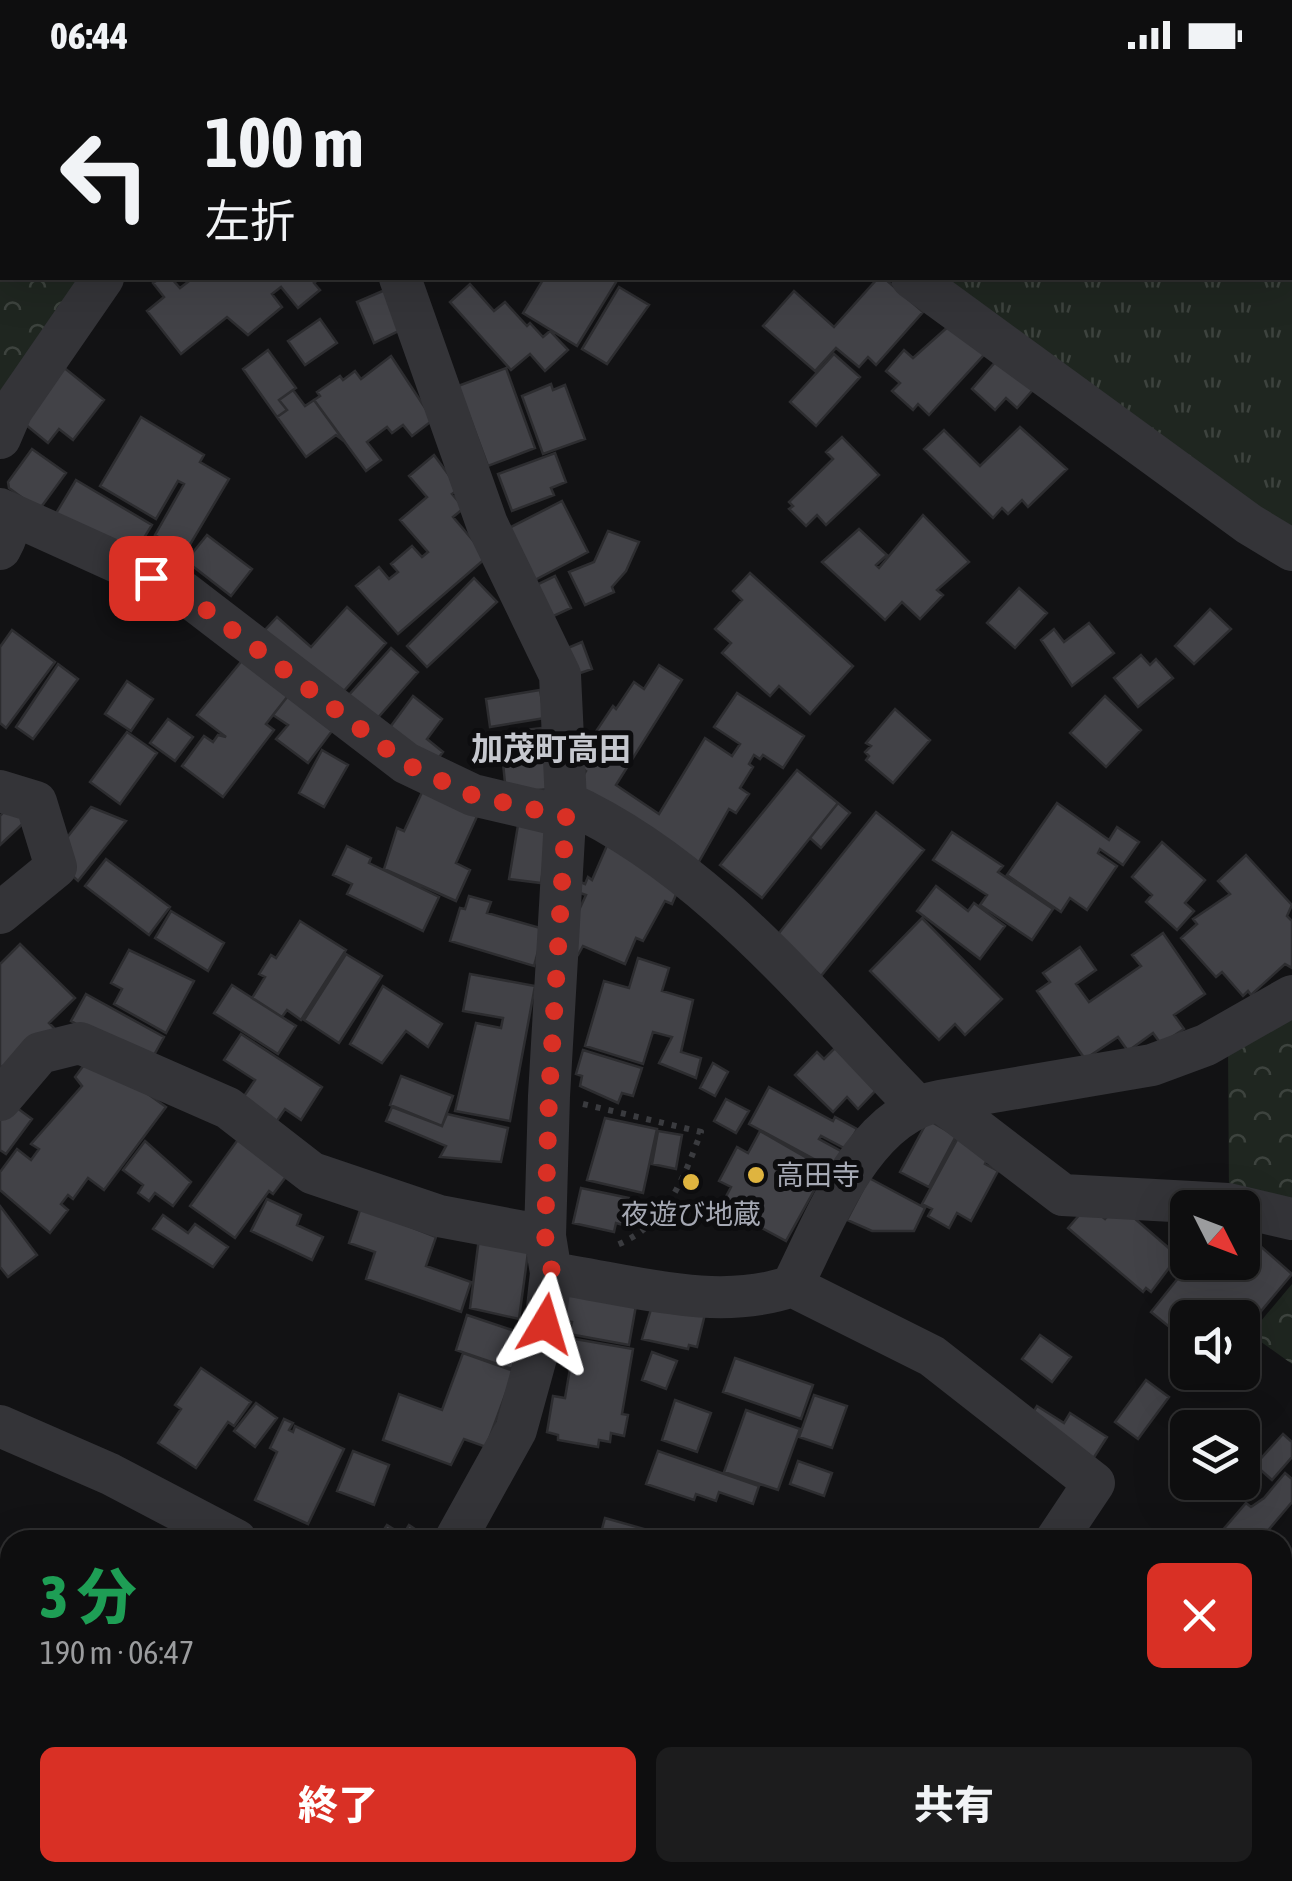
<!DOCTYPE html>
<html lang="ja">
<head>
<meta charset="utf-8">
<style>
  :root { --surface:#0e0e0f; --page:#1c1c1d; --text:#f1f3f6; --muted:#9b9c9e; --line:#2e2e2f; --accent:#d93025 }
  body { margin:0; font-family:"Asap Condensed","Noto Sans JP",sans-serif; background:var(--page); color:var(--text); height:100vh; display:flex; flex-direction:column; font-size:38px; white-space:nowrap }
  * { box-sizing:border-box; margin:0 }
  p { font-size:32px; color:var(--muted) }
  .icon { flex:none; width:55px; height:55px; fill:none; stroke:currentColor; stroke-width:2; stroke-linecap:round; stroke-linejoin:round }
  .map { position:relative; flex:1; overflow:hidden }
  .drawer { position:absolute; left:0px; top:1460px; width:1292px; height:352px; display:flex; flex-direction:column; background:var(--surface); border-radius:30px 30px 0 0; box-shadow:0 10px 40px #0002,0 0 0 2px var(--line) }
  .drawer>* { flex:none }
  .hud { position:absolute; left:0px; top:0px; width:1292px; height:210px; box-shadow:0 10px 40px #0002,0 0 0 2px var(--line); background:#0e0e0f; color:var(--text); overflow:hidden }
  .needle { width:65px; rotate:132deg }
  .controls { position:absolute; left:1170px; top:1120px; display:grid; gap:20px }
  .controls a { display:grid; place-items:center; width:90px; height:90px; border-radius:15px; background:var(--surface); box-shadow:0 10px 40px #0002,0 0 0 2px var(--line); font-size:50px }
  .pin { position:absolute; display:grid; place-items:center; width:85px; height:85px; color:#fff; margin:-42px; border-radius:20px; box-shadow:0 5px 15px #0006 }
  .me { position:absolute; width:110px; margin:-55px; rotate:7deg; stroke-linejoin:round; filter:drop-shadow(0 0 8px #0008) }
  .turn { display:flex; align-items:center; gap:35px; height:210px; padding:0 40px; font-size:45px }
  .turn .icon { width:130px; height:130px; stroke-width:2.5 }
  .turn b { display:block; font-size:70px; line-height:85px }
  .round { display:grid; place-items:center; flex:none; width:105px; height:105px; border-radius:15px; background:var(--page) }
  .headline { display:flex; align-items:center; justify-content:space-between; height:170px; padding:0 40px }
  h1 { font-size:60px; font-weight:800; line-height:75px; color:#1e9e55 }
  .action { display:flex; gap:20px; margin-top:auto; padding:20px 40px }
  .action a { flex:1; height:115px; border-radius:15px; background:var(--accent); color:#fff; font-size:40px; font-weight:800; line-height:115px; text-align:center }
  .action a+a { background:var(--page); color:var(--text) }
  .status { display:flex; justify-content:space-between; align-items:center; height:70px; padding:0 50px; background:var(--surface); direction:ltr }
  .status svg { height:28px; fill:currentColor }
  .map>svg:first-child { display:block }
  .grass { fill:url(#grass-tufts) }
  .forest { fill:url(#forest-crowns) }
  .building { fill:#424247; stroke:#2d2d30; stroke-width:2.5 }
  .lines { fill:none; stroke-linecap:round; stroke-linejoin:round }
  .path { stroke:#3a3b3f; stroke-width:6; stroke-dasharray:5 8; stroke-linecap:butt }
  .minor { stroke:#343438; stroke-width:42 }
  .major { stroke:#505157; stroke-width:52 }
  .route { stroke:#d93025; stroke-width:18; stroke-dasharray:0 32.4 }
  .poi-dot { fill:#dfb43f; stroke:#0d0d0f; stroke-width:4 }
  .labels { text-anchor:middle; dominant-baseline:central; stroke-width:10; stroke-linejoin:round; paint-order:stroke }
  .poi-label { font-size:28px; fill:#a5a8b3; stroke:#0d0d0f; text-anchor:start }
  .quarter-label { font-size:32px; font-weight:bold; fill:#c6c8cf; stroke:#0d0d0f }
</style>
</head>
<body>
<div class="status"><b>06:44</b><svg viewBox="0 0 49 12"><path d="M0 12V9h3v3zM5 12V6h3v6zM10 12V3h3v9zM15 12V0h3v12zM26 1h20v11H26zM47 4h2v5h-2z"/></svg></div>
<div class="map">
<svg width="1292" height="1811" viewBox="0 0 1292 1811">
  <defs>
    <pattern id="grass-tufts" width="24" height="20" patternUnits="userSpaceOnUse" patternTransform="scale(2.5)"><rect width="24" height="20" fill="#1f2620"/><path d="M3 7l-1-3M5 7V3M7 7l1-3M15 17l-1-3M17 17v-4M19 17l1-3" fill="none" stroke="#3d433e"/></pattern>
    <pattern id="forest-crowns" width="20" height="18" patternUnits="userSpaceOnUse" patternTransform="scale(2.5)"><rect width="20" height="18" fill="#1f2620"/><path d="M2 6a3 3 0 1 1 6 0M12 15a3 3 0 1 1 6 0" fill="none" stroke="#3d433e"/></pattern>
  </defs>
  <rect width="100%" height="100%" fill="#121214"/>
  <path class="grass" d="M616 0H1292V468L930 208H1290V2Z"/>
  <path class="forest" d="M0 24 2 208H86L0 348Z
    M1292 938V1141L1229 1126 1228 975Z
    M1292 1214V1294L1250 1264Z"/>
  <path class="building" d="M160 208H171L180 218 193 208H320L314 213 320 220 298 238 281 217 272 224 282 237 248 265 227 247 181 284 147 241 164 227 153 213Z
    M544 208 618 209 577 276 523 243Z
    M878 208H884L923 242 876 295 868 287 859 297 836 278 815 301 763 256 794 221 834 257Z
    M470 214 494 241 505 232 527 256 530 253 543 267 550 261 568 280 545 301 530 284 511 300 450 232Z
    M619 217 649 235 607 294 582 279Z
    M385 220 401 260 374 273 357 232Z
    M960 246 992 276 929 345 918 334 913 340 892 321 900 313 886 301 904 280 913 288Z
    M320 249 337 273 305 295 288 271Z
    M268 280 296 318 279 330 287 340 277 347 243 299Z
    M1003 283 1038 314 1017 338 1006 328 995 340 972 319Z
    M834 284 860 307 816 356 790 332Z
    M391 286 433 350 412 366 403 355 392 363 387 357 367 372 381 390 366 401 314 330 320 326 317 322 340 306 343 310 355 301 361 309Z
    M62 296 104 330 73 370 59 359 48 373 20 350Z
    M506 298 535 378 488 396 458 316Z
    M551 314 553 320 565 315 585 369 543 384 522 326Z
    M293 320 305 336 314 330 345 372 336 365 306 387 277 347 287 340 279 330Z
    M141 347 204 385 200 392 229 409 185 483 155 465 184 414 178 411 156 449 100 416Z
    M1020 357 1067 399 1028 437 1022 430 1008 444 1002 438 993 448 924 379 944 360 980 396Z
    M842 367 879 405 826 455 817 445 806 456 789 439 793 436 789 432 833 389 826 382Z
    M32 379 66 403 39 440 9 418 8 412Z
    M555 383 566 412 551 418 554 425 512 441 498 404Z
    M434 385 459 419 452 424 464 438 453 447 487 487 398 564 356 516 379 497 389 509 398 502 391 494 412 476 422 487 428 482 400 450 427 427 409 406Z
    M76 410 152 455 131 489 55 445Z
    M562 431 588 482 533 511 507 459Z
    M923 445 969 492 937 520 943 525 920 549 902 532 885 550 822 492 859 459 887 485 876 495 879 498Z
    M608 461 639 472 626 501 612 517 614 522 585 535 569 502 594 492Z
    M207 465 252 499 231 526 186 491Z
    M750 503 853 596 810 644 779 616 770 626 722 583 731 573 715 559 742 530 733 521Z
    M555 506 571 538 547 549 532 517Z
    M474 508 497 532 427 597 407 576Z
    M1019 518 1047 543 1015 578 987 553Z
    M347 537 386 573 343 622 263 562 277 547 311 577Z
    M1210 539 1231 559 1194 594 1175 576Z
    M1089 553 1114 583 1072 616 1041 570 1054 559 1064 572Z
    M12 560 55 592 6 658 0 653V577Z
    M582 572 592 599 572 606 563 580Z
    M391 578 418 602 375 651 348 626Z
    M1141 585 1150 595 1156 589 1173 608 1138 637 1114 608Z
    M245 587 291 622 266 654 274 660 223 727 182 696 204 666 213 672 218 665 226 667 197 645Z
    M58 594 78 609 33 669 16 657Z
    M659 595 682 610 616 715 659 744 705 668 732 686 740 674 714 657 737 623 804 666 783 698 763 685 760 689 754 685 749 694 753 697 740 718 749 724 736 743 729 739 696 797 575 718 586 701 575 693 613 636 616 639 634 612 644 619Z
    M127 611 153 629 131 661 105 644Z
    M540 620 545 648 490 657 486 629Z
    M291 622 332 661 308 693 276 669 288 655 273 645Z
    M413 626 442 649 427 669 443 682 433 695 388 660Z
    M1105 626 1141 660 1106 697 1070 663Z
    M895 639 930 670 893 713 866 690 869 686 865 682 871 676 866 673Z
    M168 649 193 667 175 691 150 673Z
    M543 658 549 719 506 723 500 663Z
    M127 662 157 683 120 734 90 712Z
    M322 680 348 695 324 737 299 723Z
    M797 700 838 733 762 828 720 795Z
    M424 718 479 742 456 793 470 800 456 831 384 799 397 758 404 761Z
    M13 732 30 747 0 775V746Z
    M838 733 850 743 821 778 810 768Z
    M1057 733 1109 770 1117 757 1139 772 1123 795 1100 779 1098 783 1117 796 1087 840 1070 828 1061 842 1007 805Z
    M91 737 126 751 78 811 66 800 58 779Z
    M876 742 924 780 821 906 775 868Z
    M519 749 549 761 541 813 509 809Z
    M952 762 1003 796 998 802 1053 839 1032 870 980 835 987 825 933 790Z
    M609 771 684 806 672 834 665 831 643 871 636 868 625 894 583 876 578 885 566 880 565 870 586 825 580 823 576 810 585 814 588 807 592 810Z
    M1162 772 1205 810 1185 833 1194 841 1177 860 1146 832 1152 825 1132 807Z
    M347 776 371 788 369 793 439 827 423 861 347 824 352 814 333 805Z
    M1246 785 1292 835 1287 846 1292 851V898L1285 894 1251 925 1248 921 1243 926 1222 902 1216 907 1181 868 1197 854 1193 849 1230 824 1218 811Z
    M106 789 170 837 149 865 85 816Z
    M936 816 968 841 974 833 1005 856 980 889 917 841Z
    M469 826 491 832 487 843 544 859 534 896 450 871 460 838 465 839Z
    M171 841 224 873 208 901 155 868Z
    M922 848 1002 929 965 965 955 954 939 970 870 901Z
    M300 851 346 880 301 950 287 940 282 947 252 928 265 907 259 904 271 885 276 888Z
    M1163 863 1205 924 1174 945 1184 959 1161 974 1153 963 1128 981 1118 967 1085 989 1037 921 1050 912 1043 903 1080 877 1096 900 1076 914 1089 932 1141 896 1132 885Z
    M20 874 75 928 49 953 57 961 0 998V894Z
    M129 880 194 911 166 963 114 934 122 919 111 913Z
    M346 884 382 906 339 973 304 950Z
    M638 888 669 898 662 921 693 930 681 982 701 988 696 1008 659 993 672 967 653 962 643 994 585 976 604 911 629 918Z
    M470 904 535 916 510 1051 455 1041 476 953 501 958 503 948 463 941Z
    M232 915 296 956 278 984 214 943Z
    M383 916 442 954 428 977 406 961 382 993 350 974Z
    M86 924 164 967 149 994 71 951Z
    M241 964 322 1017 301 1050 285 1039 270 1061 236 1038 255 1010 224 990Z
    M838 975 880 1016 858 1039 847 1027 833 1042 795 1005 817 982 824 989Z
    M583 980 642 998 633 1026 622 1023 618 1033 580 1016 582 1006 576 1004Z
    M92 984 166 1037 104 1120 88 1108 73 1129 68 1125 61 1134 68 1140 50 1163 0 1120V1102L17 1079 31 1090 39 1079 31 1074 82 1016 75 1007Z
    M713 993 728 1002 715 1026 700 1018Z
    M401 1006 453 1026 442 1056 390 1035Z
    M769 1017 833 1051 835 1047 857 1059 846 1079 821 1066 819 1069 848 1085 838 1102 749 1054Z
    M726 1029 749 1041 736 1063 714 1051Z
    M9 1032 32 1049 6 1084 0 1080V1045Z
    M392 1037 442 1056 447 1044 508 1058 501 1092 440 1087 446 1076 386 1051Z
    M605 1048 657 1059 643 1123 587 1110Z
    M928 1050 956 1066 929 1117 900 1102Z
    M658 1061 682 1065 676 1099 652 1094Z
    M760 1061 826 1099 786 1171 721 1136 731 1117 719 1111 737 1077 748 1083Z
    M242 1064 291 1100 273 1124 269 1121 235 1168 190 1136Z
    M959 1066 990 1083 985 1094 998 1101 971 1151 957 1143 949 1158 928 1146 932 1139 922 1134Z
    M145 1071 191 1112 173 1136 155 1123 149 1131 138 1123 143 1115 123 1100Z
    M869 1108 925 1138 914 1161H872L847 1150Z
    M581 1118 629 1128 623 1155 616 1153 614 1162 573 1153Z
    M267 1129 301 1145 297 1155 323 1167 312 1190 251 1161Z
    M1118 1134 1178 1186 1151 1222 1146 1218 1143 1222 1068 1158 1088 1135 1105 1149Z
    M0 1136 37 1185 8 1207 0 1197Z
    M361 1137 436 1167 426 1196 471 1212 461 1242 366 1209 375 1182 349 1173Z
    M163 1145 188 1163 195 1154 228 1177 213 1197 153 1159Z
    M1242 1160 1292 1204 1242 1264V1248H1188V1272L1151 1242 1191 1192H1242Z
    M479 1168 529 1175 519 1249 470 1238Z
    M567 1218 637 1230 629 1275 569 1264 572 1252 562 1250Z
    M652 1236 705 1244 697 1277 689 1275 688 1279 642 1269Z
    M467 1245 524 1264 512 1299 456 1280Z
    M1040 1265 1071 1287 1052 1312 1022 1289Z
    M575 1269 633 1279 622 1344 628 1345 624 1366 611 1363 610 1372 599 1370 598 1377 558 1370V1365L547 1362 553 1326 565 1328Z
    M652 1282 677 1291 666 1319 642 1310Z
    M463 1283 514 1301 486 1377 464 1369 451 1395 383 1370 399 1324 442 1340Z
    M735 1288 813 1315 801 1349 723 1322Z
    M201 1298 251 1332 234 1356 228 1352 196 1398 158 1373 181 1339 175 1335Z
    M1146 1310 1169 1327 1138 1369 1115 1352Z
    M814 1325 847 1336 832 1378 799 1367Z
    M675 1330 711 1343 697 1382 662 1370Z
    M256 1333 277 1348 255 1377 234 1361Z
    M1037 1336 1064 1353 1070 1343 1107 1367 1091 1392 1027 1352Z
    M746 1340 800 1359 778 1420 724 1402Z
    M284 1349 293 1353 289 1360 293 1362 295 1356 344 1379 308 1454 255 1430 277 1382 270 1378Z
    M1283 1364 1292 1372V1387L1272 1410 1255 1395Z
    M353 1381 389 1395 374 1435 337 1421Z
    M658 1381 759 1416 753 1434 719 1422 716 1431 696 1424 694 1430 646 1414Z
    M798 1391 832 1403 824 1426 790 1414Z
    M1285 1403 1292 1409V1432L1260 1470 1215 1469 1246 1433 1251 1437 1264 1428Z
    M605 1448 662 1464 660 1470H599Z
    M387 1455 403 1465 409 1455 431 1470H368L372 1463 379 1467Z
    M1282 1495 1292 1502V1550L1282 1543Z
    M523 1802H580L578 1811H520Z"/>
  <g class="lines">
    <path class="path" d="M583 1034 701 1062C683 1110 667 1154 617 1175"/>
    <path class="minor" d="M308 0 309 2
      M595 0 600 2
      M400 208 487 454 560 605 566 732 549 1026 545 1166 551 1203 545 1255 516 1360 455 1470
      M912 208 1249 454 1292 480
      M0 368 12 340 103 208
      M0 439 183 522 406 693 473 725 566 747
      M0 446 5 469 0 479
      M0 721 36 732 56 797 0 843
      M566 732C707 796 810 927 916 1035
      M0 1030 40 983 80 973 228 1038 312 1103 439 1146 545 1166
      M940 1031 1152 995 1206 975 1292 926
      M551 1203C628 1214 717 1243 792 1216 824 1153 863 1044 940 1031L1063 1125 1228 1134 1292 1149
      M792 1216 932 1286 1094 1413 1056 1470
      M0 1356 110 1404 236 1470
      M416 1802 418 1811"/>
    <path class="major" d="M0 1510 10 1519
      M309 1802 318 1811"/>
  </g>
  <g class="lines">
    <path class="route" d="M151 508 183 522 406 694 472 725 566 747 549 1026 545 1166 552 1202 545 1254"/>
  </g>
  <g class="poi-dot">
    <circle cx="756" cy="1105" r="10"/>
    <circle cx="691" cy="1112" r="10"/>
  </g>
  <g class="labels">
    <g class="poi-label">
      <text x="776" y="1105">高田寺</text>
      <text x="691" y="1144" text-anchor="middle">夜遊び地蔵</text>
    </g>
    <g class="quarter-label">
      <text x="551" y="678">加茂町高田</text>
    </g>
  </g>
</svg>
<div class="controls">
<a><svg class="needle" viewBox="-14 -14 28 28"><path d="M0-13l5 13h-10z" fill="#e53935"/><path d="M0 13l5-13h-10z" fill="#9b9c9e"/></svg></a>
<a><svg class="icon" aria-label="sound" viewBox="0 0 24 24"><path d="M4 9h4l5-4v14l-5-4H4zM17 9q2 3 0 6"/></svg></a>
<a><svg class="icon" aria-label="layers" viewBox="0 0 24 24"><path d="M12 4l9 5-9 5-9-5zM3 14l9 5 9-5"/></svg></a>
</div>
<div class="pin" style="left:151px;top:508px;background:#d93025"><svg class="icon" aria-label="arrive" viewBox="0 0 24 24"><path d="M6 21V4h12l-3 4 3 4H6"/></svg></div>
<svg class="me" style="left:545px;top:1254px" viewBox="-20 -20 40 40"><path d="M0-17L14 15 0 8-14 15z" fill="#d93025" stroke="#fff" stroke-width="4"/></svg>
<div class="hud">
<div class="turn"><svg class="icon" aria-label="left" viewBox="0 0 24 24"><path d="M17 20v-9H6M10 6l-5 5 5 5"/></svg><div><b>100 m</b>左折</div></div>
</div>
<section class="drawer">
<div class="headline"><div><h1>3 分</h1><p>190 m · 06:47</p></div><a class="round" style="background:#d93025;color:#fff"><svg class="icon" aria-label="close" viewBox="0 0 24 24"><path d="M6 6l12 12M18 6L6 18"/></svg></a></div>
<div class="action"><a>終了</a><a>共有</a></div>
</section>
</div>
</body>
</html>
